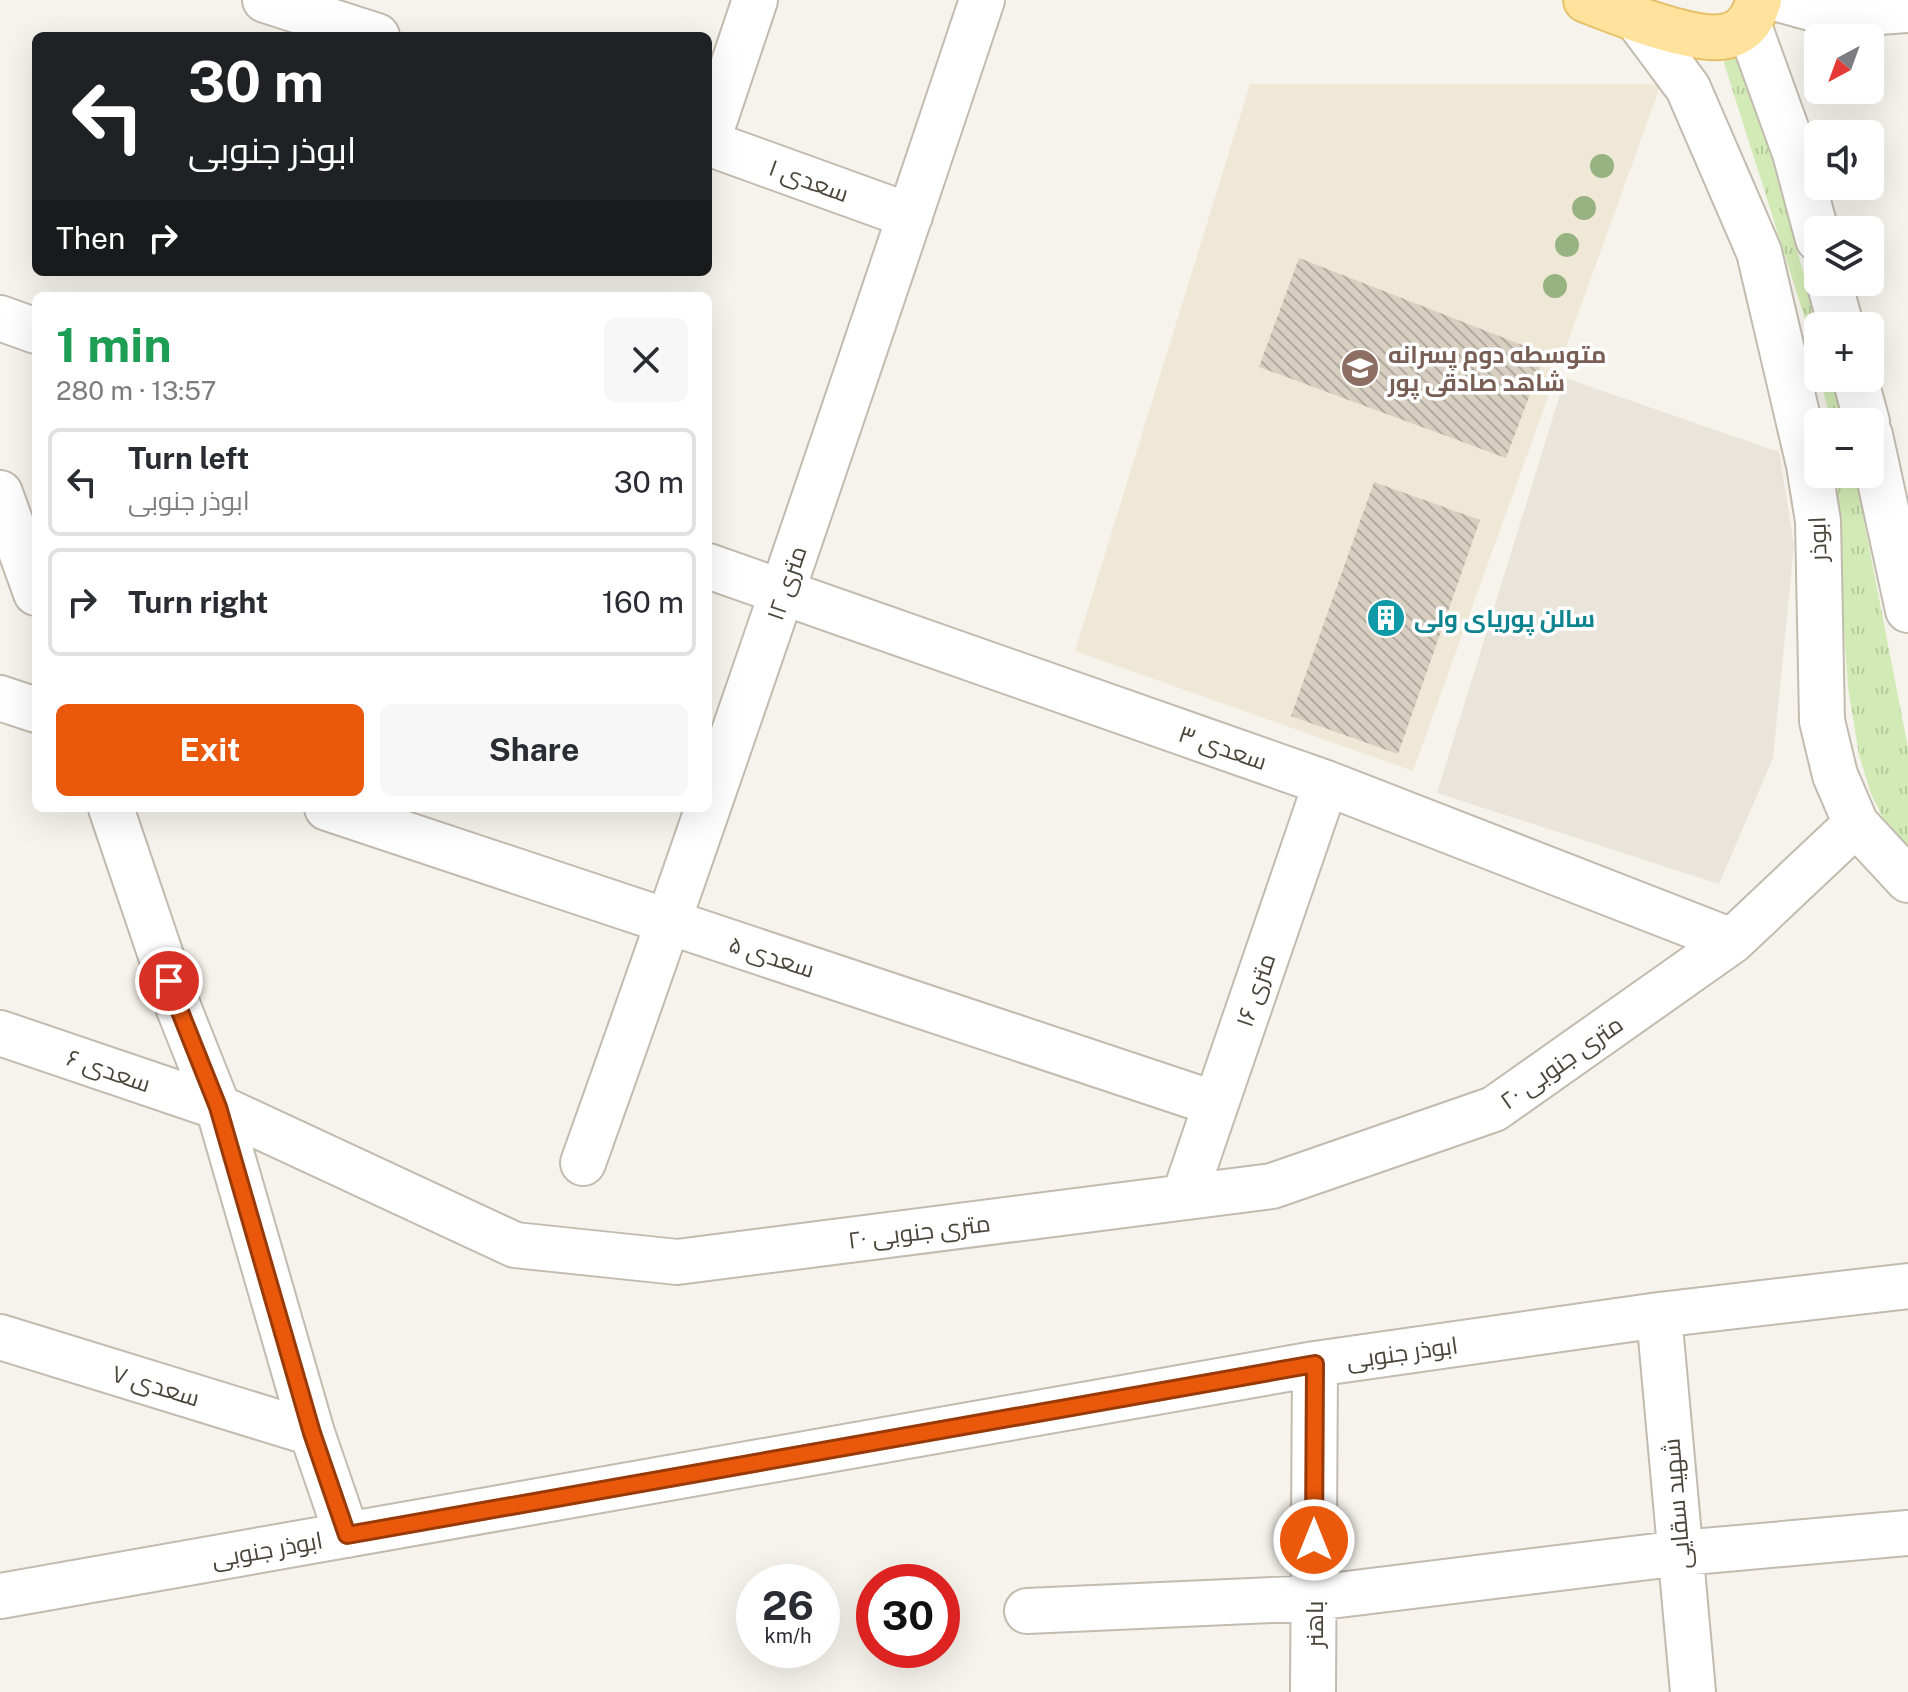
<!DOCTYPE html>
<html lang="en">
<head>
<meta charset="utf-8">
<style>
  :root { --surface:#fff; --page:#f7f7f7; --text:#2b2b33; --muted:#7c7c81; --line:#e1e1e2; --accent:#ea580c }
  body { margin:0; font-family:"Public Sans",Cairo,sans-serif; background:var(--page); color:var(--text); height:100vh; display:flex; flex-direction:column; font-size:30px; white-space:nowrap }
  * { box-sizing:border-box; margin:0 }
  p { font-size:26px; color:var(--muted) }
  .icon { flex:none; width:44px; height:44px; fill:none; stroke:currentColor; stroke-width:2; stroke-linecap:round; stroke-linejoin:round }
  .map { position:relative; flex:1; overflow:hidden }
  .details { position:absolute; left:32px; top:292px; width:680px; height:520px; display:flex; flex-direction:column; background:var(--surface); border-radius:12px; box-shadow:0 8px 32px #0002 }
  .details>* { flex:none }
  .guide { position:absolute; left:32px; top:32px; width:680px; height:244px; border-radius:12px; box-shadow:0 8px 32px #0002; background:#202124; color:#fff; overflow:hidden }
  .needle { width:52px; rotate:221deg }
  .tools { position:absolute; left:1804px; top:24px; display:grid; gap:16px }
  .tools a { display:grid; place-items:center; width:80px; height:80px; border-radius:12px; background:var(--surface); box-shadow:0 8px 32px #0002; font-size:40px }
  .speed { position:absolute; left:736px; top:1564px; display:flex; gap:16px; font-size:40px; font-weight:700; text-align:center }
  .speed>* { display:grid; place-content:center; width:104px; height:104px; border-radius:50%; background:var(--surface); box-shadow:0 8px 32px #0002; line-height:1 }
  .speed small { font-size:20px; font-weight:400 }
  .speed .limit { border:12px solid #d22; background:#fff; color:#111 }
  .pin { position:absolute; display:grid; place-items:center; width:68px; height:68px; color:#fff; margin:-34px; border:4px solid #fff; border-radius:50%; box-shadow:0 2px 8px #0007 }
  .me { position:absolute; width:88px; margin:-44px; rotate:0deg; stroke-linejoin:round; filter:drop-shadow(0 0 6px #0008) }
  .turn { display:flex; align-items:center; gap:28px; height:168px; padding:0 24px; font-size:36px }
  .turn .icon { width:104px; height:104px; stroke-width:2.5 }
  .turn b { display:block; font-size:56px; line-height:68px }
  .then { display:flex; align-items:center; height:76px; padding:0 24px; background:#0003; gap:16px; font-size:30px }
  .round { display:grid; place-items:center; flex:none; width:84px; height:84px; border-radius:12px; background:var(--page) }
  .head { display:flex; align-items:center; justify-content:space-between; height:136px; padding:0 24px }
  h1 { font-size:48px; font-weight:700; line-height:60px; color:#1e9e55 }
  .primary-button { display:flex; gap:16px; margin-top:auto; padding:16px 24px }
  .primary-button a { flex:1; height:92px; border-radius:12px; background:var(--accent); color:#fff; font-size:32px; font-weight:700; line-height:92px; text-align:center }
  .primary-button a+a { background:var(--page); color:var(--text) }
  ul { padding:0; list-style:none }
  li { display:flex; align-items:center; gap:24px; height:108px; margin:0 16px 12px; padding:0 8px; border:4px solid var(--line); border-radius:12px }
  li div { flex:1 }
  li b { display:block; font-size:30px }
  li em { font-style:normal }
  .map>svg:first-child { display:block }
  .residential { fill:#eae5da }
  .education { fill:#efe8d6 }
  .grass { fill:url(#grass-tufts) }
  .building { fill:url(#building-back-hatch) }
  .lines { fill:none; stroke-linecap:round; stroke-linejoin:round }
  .minor-casing { stroke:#c2bbae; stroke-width:48 }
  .major-casing { stroke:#e6c16a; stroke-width:48 }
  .minor { stroke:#fff; stroke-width:44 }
  .major { stroke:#ffe39c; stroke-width:44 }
  .tree { fill:#97b381 }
  .route-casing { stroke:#983908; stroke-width:20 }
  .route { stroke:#ea580c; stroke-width:14 }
  .labels { text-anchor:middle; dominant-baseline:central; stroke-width:7; stroke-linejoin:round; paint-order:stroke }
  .street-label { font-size:24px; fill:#4b4439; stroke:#fff }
  .education-label { font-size:24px; font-weight:bold; fill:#785e54; stroke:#fff; text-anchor:start }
  .culture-label { font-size:24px; font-weight:bold; fill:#0d838f; stroke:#fff; text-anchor:start }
</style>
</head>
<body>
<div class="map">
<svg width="1908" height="1692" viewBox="0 0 1908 1692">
  <defs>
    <pattern id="grass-tufts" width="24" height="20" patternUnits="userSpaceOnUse" patternTransform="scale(2)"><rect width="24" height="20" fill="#d2eab5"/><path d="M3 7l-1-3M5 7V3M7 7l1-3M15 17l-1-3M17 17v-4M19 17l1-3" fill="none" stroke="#b6ca9c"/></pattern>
    <pattern id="building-back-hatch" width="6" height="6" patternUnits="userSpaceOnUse" patternTransform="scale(2)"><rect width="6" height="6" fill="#d8cfc1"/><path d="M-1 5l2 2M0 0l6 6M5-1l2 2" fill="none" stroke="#b1aa9e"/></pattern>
  </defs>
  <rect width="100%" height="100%" fill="#f6f3ec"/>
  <path class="residential" d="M1565 378 1779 452 1794 545 1773 758 1719 884 1437 793Z"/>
  <path class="education" d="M1250 84H1661L1413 771 1075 651Z"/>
  <path class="grass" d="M1743 55 1818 326V371L1805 319 1724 63 1726 57Z
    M1820 378H1833L1843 422H1831Z
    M1838 474H1855L1908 748V858L1896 844 1871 794 1859 755 1848 687 1837 535Z"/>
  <path class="building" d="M1299 258 1545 354 1506 458 1259 367Z
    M1374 482 1480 520 1398 754 1291 716Z"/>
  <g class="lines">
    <g class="minor-casing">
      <path id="minor" d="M265 0 377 36
        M1782 0 1811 8 1865 13 1908 10
        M1636 18 1688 88 1759 252 1809 465 1818 521 1822 721 1835 775 1856 824 1908 880
        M1748 23 1795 153 1818 239
        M708 140 755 0
        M708 143 910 216
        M1829 282 1841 326
        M0 318 36 331
        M1855 378 1867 422
        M1870 435 1908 610
        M0 493 36 593
        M708 566 1326 783 1732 941
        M0 698 36 710
        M111 808 179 1009 218 1107 515 1245 677 1262 1272 1186 1494 1109 1732 941 1856 824
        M327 808 1216 1104
        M0 1033 218 1107 312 1433 347 1535
        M583 1163C721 777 852 389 982 0
        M1184 1197 1326 783
        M1659 1315 1693 1692
        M0 1337 312 1433
        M0 1596 1315 1364 1659 1315 1908 1286
        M1027 1611 1314 1598 1681 1553 1908 1533
        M1313 1692 1315 1364"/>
    </g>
    <g class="major-casing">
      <path id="major" d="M1586 0C1617 12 1695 44 1727 36 1747 31 1753 18 1759 0"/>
    </g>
    <use href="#minor" class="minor"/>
    <use href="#major" class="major"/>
  </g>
  <g class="tree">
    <circle cx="1602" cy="166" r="12"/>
    <circle cx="1584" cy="208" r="12"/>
    <circle cx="1567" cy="245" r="12"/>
    <circle cx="1555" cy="286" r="12"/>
  </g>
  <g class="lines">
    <g class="route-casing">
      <path id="route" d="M169 981 179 1009 218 1107 312 1433 347 1535 1315 1364 1314 1540"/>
    </g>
    <use href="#route" class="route"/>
  </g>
  <defs>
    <g id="school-disc" transform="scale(2)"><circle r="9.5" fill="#8d6e63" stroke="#fff"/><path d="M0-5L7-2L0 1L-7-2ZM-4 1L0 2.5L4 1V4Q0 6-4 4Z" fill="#fff"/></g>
    <g id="building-disc" transform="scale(2)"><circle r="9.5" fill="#0f9aa8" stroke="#fff"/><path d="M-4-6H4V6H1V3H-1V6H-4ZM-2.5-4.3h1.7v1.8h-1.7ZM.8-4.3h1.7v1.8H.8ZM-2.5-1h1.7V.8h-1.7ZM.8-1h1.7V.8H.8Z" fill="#fff"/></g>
  </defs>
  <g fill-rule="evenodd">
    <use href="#school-disc" x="1360" y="368"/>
    <use href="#building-disc" x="1386" y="618"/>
  </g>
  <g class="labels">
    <g class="street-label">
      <text transform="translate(809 180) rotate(20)">سعدی ۱</text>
      <text transform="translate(1817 539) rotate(-92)">ابوذر</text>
      <text transform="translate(786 583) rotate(-71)">۱۲ متری</text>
      <text transform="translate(1223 747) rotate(19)">سعدی ۳</text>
      <text transform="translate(772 956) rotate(18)">سعدی ۵</text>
      <text transform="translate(1255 990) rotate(-71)">۱۶ متری</text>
      <text transform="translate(1561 1062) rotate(-35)">۲۰ متری جنوبی</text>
      <text transform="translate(109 1070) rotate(19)">سعدی ۶</text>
      <text transform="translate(919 1231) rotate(-7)">۲۰ متری جنوبی</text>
      <text transform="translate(1402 1352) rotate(-8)">ابوذر جنوبی</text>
      <text transform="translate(156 1385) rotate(17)">سعدی ۷</text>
      <text transform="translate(1676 1504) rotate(-95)">شهید سقایی</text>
      <text transform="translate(267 1549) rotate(-10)">ابوذر جنوبی</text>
      <text transform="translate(1314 1624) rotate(-90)">باهنر</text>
    </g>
    <g class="education-label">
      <text x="1388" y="354">متوسطه دوم پسرانه<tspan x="1388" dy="28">شاهد صادقی پور</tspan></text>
    </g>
    <g class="culture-label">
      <text x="1414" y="618">سالن پوریای ولی</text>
    </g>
  </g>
</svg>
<div class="tools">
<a><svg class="needle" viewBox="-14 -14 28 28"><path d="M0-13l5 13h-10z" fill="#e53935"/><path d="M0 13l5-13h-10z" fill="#7c7c81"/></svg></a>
<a><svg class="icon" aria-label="sound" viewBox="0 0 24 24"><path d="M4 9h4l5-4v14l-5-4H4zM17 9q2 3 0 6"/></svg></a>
<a><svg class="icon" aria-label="layers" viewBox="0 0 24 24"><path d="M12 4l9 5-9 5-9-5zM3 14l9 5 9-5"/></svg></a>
<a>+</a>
<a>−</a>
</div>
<div class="speed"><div>26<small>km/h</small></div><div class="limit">30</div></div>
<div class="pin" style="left:169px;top:981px;background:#d93025"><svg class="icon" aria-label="arrive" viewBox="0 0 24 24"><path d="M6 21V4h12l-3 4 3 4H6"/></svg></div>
<svg class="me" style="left:1314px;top:1540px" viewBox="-20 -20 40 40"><circle r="17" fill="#ea580c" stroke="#fff" stroke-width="3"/><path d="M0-11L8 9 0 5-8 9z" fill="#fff"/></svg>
<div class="guide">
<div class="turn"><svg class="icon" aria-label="left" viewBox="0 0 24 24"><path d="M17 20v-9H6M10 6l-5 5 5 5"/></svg><div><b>30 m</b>ابوذر جنوبی</div></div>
<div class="then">Then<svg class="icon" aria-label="right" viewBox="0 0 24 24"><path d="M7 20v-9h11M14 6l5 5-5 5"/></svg></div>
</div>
<section class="details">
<div class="head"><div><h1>1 min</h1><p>280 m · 13:57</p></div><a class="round"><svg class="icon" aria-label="close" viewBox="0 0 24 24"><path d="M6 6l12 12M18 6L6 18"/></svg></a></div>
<ul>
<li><svg class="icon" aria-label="left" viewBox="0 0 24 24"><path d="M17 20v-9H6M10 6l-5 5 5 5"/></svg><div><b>Turn left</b><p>ابوذر جنوبی</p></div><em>30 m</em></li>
<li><svg class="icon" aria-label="right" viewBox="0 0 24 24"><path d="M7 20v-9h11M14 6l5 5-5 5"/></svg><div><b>Turn right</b></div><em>160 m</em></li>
</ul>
<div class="primary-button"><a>Exit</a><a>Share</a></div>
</section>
</div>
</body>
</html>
